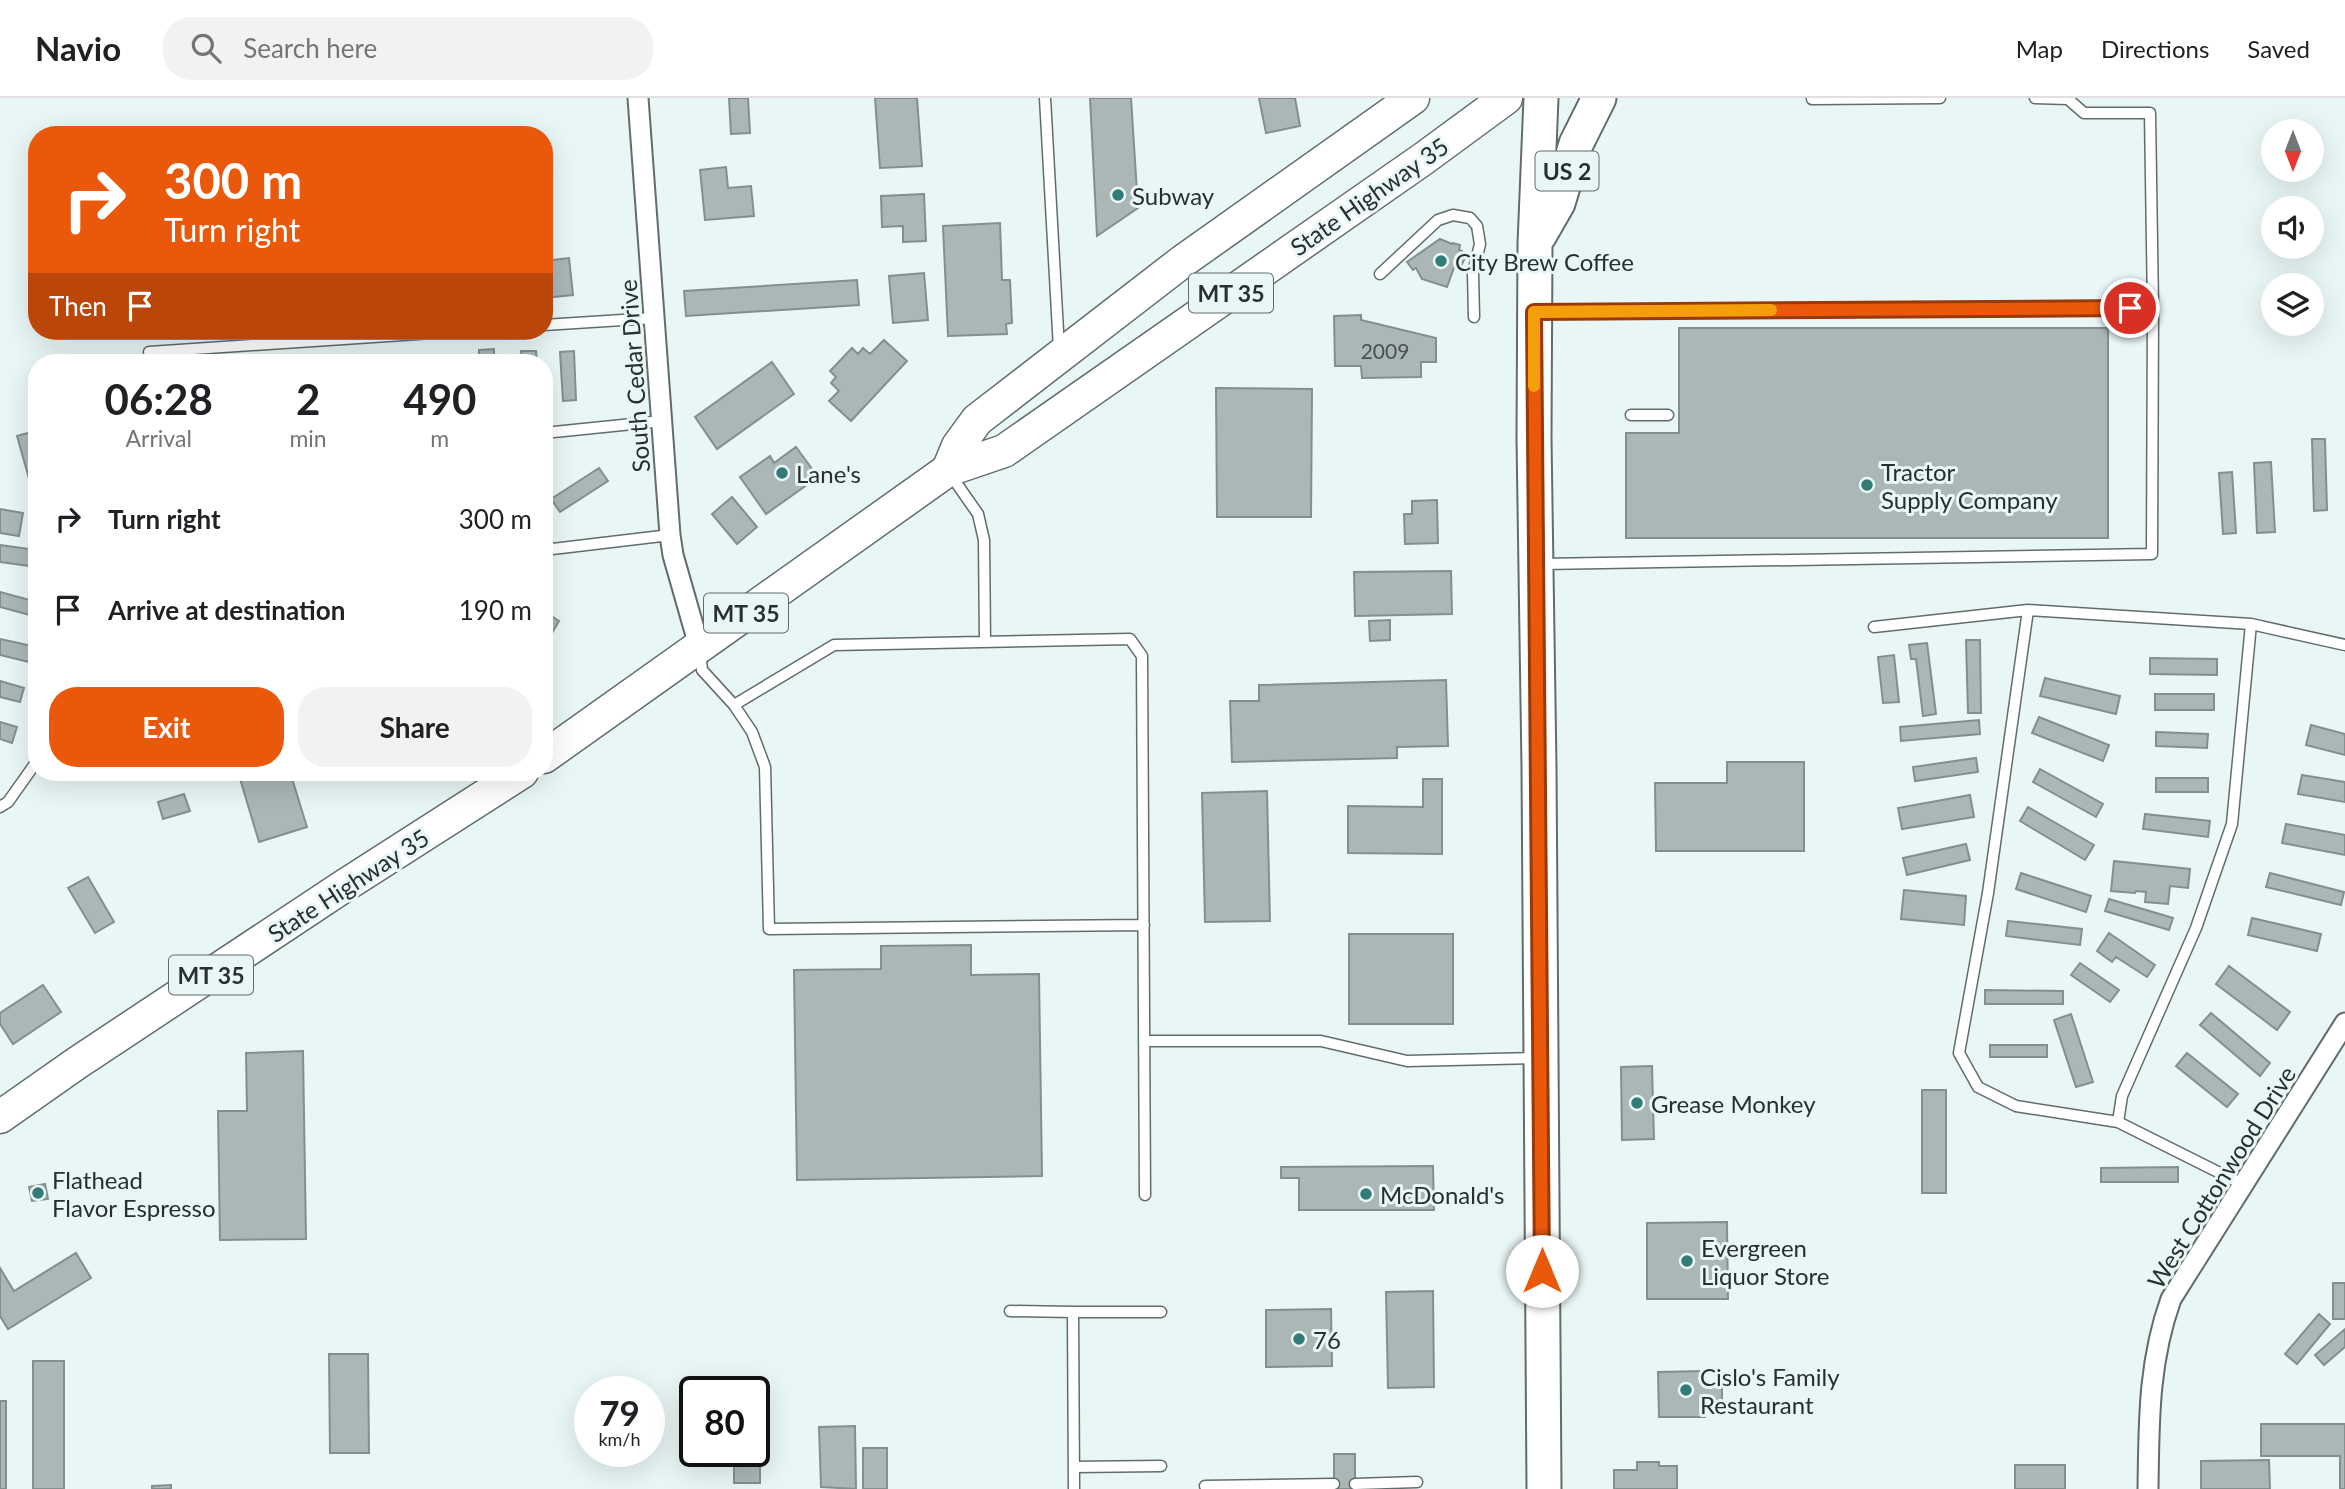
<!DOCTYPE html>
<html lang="en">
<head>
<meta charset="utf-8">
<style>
  :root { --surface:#fff; --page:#f2f2f2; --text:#202124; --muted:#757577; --line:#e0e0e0; --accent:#ea580c }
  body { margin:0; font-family:Lato,sans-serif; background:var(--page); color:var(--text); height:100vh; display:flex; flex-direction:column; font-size:26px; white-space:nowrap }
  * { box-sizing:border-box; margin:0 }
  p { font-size:23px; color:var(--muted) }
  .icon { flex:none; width:38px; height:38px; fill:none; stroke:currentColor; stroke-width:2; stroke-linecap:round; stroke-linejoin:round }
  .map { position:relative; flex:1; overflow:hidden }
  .drawer { position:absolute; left:28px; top:256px; width:525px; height:427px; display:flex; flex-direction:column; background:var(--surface); border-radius:28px; box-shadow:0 7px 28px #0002 }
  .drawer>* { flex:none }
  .guide { position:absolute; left:28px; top:28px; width:525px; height:214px; border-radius:28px; box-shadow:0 7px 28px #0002; background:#ea580c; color:#fff; overflow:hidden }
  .needle { width:46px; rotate:180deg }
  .fabs { position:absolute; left:2261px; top:21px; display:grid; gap:14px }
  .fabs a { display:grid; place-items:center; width:63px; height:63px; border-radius:50%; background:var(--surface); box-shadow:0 7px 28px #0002; font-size:35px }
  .speed { position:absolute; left:574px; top:1278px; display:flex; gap:14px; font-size:35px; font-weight:700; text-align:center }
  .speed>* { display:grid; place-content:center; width:91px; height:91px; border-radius:50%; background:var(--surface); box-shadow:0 7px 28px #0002; line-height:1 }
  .speed small { font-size:18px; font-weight:400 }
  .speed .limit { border:4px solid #111; border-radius:10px; background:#fff; color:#111 }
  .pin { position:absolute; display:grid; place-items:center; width:60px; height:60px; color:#fff; margin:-30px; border:4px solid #fff; border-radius:50%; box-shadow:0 2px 7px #0007 }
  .me { position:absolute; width:77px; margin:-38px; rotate:0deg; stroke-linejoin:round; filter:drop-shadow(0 0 5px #0008) }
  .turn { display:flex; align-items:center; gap:24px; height:147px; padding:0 21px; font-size:32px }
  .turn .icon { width:91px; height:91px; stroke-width:2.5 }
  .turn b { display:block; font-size:49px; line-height:60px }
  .then { display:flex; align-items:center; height:66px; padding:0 21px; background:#0003; gap:14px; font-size:26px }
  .eta { display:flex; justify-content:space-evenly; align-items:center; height:119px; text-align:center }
  .eta b { font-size:42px; font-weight:700; line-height:49px }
  .primary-button { display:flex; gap:14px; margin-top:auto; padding:14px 21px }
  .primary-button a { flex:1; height:80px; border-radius:28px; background:var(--accent); color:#fff; font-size:28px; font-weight:700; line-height:80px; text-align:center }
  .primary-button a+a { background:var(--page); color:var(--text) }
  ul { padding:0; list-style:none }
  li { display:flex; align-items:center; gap:21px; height:91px; padding:0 21px }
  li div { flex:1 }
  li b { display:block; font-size:26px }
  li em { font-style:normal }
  header { display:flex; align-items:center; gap:42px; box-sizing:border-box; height:98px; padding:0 35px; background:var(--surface); border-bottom:2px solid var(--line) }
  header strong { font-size:33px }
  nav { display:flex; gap:38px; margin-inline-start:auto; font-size:24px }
  .search { width:490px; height:63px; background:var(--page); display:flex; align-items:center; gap:18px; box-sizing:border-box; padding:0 24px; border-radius:28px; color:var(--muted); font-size:26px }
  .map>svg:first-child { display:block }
  .building { fill:#aab7b6; stroke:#828f8e; stroke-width:2 }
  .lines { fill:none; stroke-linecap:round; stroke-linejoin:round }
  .service-casing { stroke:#616d6c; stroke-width:13 }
  .minor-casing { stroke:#616d6c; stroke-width:23 }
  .primary-casing { stroke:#616d6c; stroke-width:35 }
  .trunk-casing { stroke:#616d6c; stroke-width:37 }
  .service { stroke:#fff; stroke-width:10 }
  .minor { stroke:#fff; stroke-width:19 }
  .primary { stroke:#fff; stroke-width:32 }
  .trunk { stroke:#fff; stroke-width:33 }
  .route-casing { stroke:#983908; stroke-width:18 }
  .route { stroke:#ea580c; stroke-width:12 }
  .slow { stroke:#f59e0b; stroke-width:12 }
  .poi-dot { fill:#337b77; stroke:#e8f6f5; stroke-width:2.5 }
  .labels { text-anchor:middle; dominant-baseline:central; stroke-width:6; stroke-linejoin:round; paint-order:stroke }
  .number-label { font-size:21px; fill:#495150 }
  .shield { fill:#e8f6f5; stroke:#626b6a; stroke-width:2 }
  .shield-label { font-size:23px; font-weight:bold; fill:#292f2e }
  .poi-label { font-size:24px; fill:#292f2e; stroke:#e8f6f5; text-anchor:start }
  .street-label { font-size:24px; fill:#292f2e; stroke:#e8f6f5 }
</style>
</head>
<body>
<header>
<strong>Navio</strong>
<div class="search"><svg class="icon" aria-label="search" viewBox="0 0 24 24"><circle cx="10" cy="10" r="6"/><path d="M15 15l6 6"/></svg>Search here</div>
<nav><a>Map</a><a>Directions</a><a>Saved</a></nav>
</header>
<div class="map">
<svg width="2345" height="1391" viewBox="0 0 2345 1391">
  <rect width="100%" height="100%" fill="#e8f6f5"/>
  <path class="building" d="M729 0H748L750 35 731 36Z
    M875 0H917L922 68 880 70Z
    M1090 0H1131L1138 110 1097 138Z
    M1259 0H1295L1300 28 1266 35Z
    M726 69 728 90 751 88 754 118 705 122 700 72Z
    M924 96 926 143 903 144V128L882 129 881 98Z
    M1000 125 1002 182H1010L1012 225 1006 226 1007 236 948 238 943 128Z
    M1440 141 1452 146 1453 145 1460 147 1459 152 1462 153 1461 158 1465 159 1461 169 1455 167 1447 189 1422 181 1416 170 1413 172 1407 164Z
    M569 160 573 197 544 200V163Z
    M924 175 928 222 893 225 889 178Z
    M857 182 859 207 686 218 684 193Z
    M1361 217V222L1436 240V264H1421V279L1362 280 1361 268H1335L1334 218Z
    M1679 230H2108V440H1626V335H1679Z
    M884 242 907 263 851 323 829 303 839 293 831 285 836 279 830 273 852 250 858 256 863 250 870 256Z
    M494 251V264H479V252Z
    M521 253H536L537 264H522Z
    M574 253 576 302 563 303 560 254Z
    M453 259V264H433V260Z
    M772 264 794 296 717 351 695 319Z
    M1216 290 1312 291 1311 419H1217Z
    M35 333 37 341V402H35L17 338Z
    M2312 341H2325L2327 412 2314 413Z
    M796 349 818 379 766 416 740 379 770 358 774 365Z
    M2271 364 2275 434 2257 435 2254 365Z
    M599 370 608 383 560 414 551 401Z
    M2232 374 2236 435 2223 436 2219 375Z
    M732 399 757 429 737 446 712 416Z
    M1437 402 1438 445 1405 446 1404 416H1412V403Z
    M0 411 23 415 19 438 0 435Z
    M0 447 37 452V469L0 464Z
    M1451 473 1452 516 1355 518 1354 474Z
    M0 494 37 504V519L0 509Z
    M544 513 559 523 548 542 544 540Z
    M1390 522V542L1370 543 1369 523Z
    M0 541 37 549 33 565 0 557Z
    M1966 542H1980L1981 615H1968Z
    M1927 545 1936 616 1923 618 1916 561H1911L1909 547Z
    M1894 557 1899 604 1883 605 1878 559Z
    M2150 560 2217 561V577L2150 576Z
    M2045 580 2120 598 2116 616 2040 598Z
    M1446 582 1448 648 1397 649V660L1232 664 1230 603H1259V587Z
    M0 583 24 590 20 604 0 599Z
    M2155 596H2214V612H2155Z
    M2039 619 2109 647 2103 663 2032 635Z
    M1979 622 1980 636 1901 643 1900 629Z
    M0 624 17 629 12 645 0 641Z
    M2311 627 2345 636V657L2306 647Z
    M2156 634 2208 636 2207 650 2156 648Z
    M1976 660 1978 674 1915 683 1913 669Z
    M1727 664H1804V753H1656L1655 685H1727Z
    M2040 671 2103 706 2096 719 2033 684Z
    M238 674H290L307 729 259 744Z
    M2302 677 2345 684V704L2298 696Z
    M2156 680H2208V694H2156Z
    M1423 681H1442V756L1348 755V708L1423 709Z
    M1267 693 1270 823 1205 824 1202 695Z
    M184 696 190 713 163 721 158 704Z
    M1970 697 1974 719 1902 731 1898 710Z
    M2028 709 2094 747 2085 762 2020 723Z
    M2145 716 2210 723 2208 739 2143 731Z
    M2286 726 2345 737V757L2282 745Z
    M1966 746 1970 762 1907 777 1903 760Z
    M2114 763 2190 771 2188 790 2170 788 2168 806 2145 804 2146 794 2136 793 2135 795 2111 793Z
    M2021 775 2091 798 2086 814 2016 791Z
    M2270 775 2344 794 2341 807 2266 789Z
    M88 779 114 824 95 835 68 790Z
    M1904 792 1966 798 1964 827 1901 821Z
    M2109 801 2173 820 2169 832 2105 813Z
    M2252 820 2321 836 2317 853 2248 837Z
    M2008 823 2082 831 2080 847 2006 838Z
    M2109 835 2155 867 2147 879 2116 859 2112 864 2097 853Z
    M1349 836H1453V926H1349Z
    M971 847V877L1039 876 1042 1078 797 1082 794 872 881 871V848Z
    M2080 865 2119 892 2110 904 2071 877Z
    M2229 868 2290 914 2277 932 2216 886Z
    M43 887 61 914 13 946 0 926V915Z
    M1985 892 2063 893V906H1985Z
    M2211 915 2270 965 2260 978 2200 927Z
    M2071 916 2093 984 2076 989 2054 922Z
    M1990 947H2047V959H1990Z
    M303 953 306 1141 220 1142 218 1013H247L246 955Z
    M2187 955 2238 996 2227 1009 2176 968Z
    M1652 968 1654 1041 1622 1042 1621 969Z
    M1922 992H1946V1095H1922Z
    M1433 1068 1434 1112H1299V1080H1281V1069Z
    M2178 1069V1084H2101V1070Z
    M45 1086 48 1101 32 1103 29 1089Z
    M1727 1124 1728 1201H1647V1125Z
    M76 1155 91 1180 8 1231 0 1218V1170L14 1193Z
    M2333 1185H2345V1221H2333Z
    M1433 1193 1434 1289 1388 1290 1386 1194Z
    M1331 1211 1332 1268 1266 1269V1212Z
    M2319 1216 2330 1226 2297 1266 2285 1256Z
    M2345 1231V1249L2324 1267 2315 1257Z
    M329 1256H368L369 1355H330Z
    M33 1263H64V1391H33Z
    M1704 1273V1286L1722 1285V1308H1715V1313L1704 1314 1705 1319H1659L1658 1274Z
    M0 1303H6V1391H0Z
    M2261 1326H2345V1391H2340V1358H2261Z
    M855 1328 856 1391 821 1389 819 1329Z
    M754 1349H760V1385H734V1353H754Z
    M863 1350H887V1391H863Z
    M1334 1356H1355V1391H1334Z
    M2269 1362 2270 1391H2201V1363Z
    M1637 1364H1659V1368H1677V1391H1614V1372H1637Z
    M2015 1367H2065V1391H2015Z
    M171 1387V1391H152V1388Z"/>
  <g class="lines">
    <g class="service-casing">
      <path id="service" d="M1045 0 1059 251
        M1812 1 1940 0
        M1380 176 1438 122 1453 117 1470 120 1477 128 1480 146 1473 175 1474 219
        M1541 214 2153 210
        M544 227 654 220
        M149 254 463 233
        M1631 317H1668
        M544 335 662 323
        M950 376 978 416 984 442 985 544
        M544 452 670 437
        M1542 466 2152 456 2153 210 2150 15H2084L2068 1 2035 0
        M2028 512 1988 795 1959 955 1978 989 2016 1008 2118 1024 2242 1086
        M1874 529 2028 512 2251 526 2345 547
        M700 554 702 572 734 607 834 547 1130 541 1142 558 1145 1097
        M734 607 752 634 765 669 769 831 1144 827
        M0 709 8 704 37 663
        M1144 943H1321L1407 963 1537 960
        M2118 1024 2122 998 2196 830 2232 726 2251 526
        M1010 1213 1073 1214
        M1074 1369 1161 1368
        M1355 1386 1417 1384
        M1205 1388 1334 1386
        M1074 1391 1073 1214H1161"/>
    </g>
    <g class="minor-casing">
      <path id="minor" d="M638 0 670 437 673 457 699 548
        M2148 1391C2149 1325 2148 1265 2171 1201L2345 925"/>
    </g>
    <g class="primary-casing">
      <path id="primary" d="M948 372 958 348 977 322 1183 163 1413 0
        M544 659 948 372 1004 353 1423 61 1506 0
        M0 1019 77 965 344 788 522 674"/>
    </g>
    <g class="trunk-casing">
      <path id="trunk" d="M1541 0 1535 146 1534 340 1539 670 1544 1391
        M1539 138 1558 105 1576 46 1599 0"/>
    </g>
    <use href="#service" class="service"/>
    <use href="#minor" class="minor"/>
    <use href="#primary" class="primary"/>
    <use href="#trunk" class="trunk"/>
  </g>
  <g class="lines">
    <g class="route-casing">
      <path id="route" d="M1542 1173 1534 214 2130 210"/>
    </g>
    <use href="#route" class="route"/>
    <path class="slow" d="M1534 288V214L1771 212"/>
  </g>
  <g class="poi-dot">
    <circle cx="1118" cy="97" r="7"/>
    <circle cx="1441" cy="163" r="7"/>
    <circle cx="782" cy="375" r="7"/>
    <circle cx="1867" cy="387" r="7"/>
    <circle cx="1637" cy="1005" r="7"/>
    <circle cx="38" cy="1095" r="7"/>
    <circle cx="1366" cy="1096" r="7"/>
    <circle cx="1687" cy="1163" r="7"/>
    <circle cx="1299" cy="1241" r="7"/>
    <circle cx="1686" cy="1292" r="7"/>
  </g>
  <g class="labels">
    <g class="number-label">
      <text x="1385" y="252">2009</text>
    </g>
    <g class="shield">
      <rect x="1535.5" y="53.5" width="63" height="39" rx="5"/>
      <rect x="1189" y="175.5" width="84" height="39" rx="5"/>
      <rect x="704" y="495.5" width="84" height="39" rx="5"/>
      <rect x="169" y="857.5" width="84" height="39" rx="5"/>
    </g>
    <g class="shield-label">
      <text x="1567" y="73">US 2</text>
      <text x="1231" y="195">MT 35</text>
      <text x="746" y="515">MT 35</text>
      <text x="211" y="877">MT 35</text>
    </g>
    <g class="poi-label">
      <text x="1132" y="97">Subway</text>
      <text x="1455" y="163">City Brew Coffee</text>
      <text x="1881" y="373">Tractor<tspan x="1881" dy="28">Supply Company</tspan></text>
      <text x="796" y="375">Lane's</text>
      <text x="1651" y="1005">Grease Monkey</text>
      <text x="52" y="1081">Flathead<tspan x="52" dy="28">Flavor Espresso</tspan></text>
      <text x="1380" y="1096">McDonald's</text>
      <text x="1701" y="1149">Evergreen<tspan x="1701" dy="28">Liquor Store</tspan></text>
      <text x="1313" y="1241">76</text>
      <text x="1700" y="1278">Cislo's Family<tspan x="1700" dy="28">Restaurant</tspan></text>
    </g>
    <g class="street-label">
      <text transform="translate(1369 98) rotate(-35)">State Highway 35</text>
      <text transform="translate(634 278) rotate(-94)">South Cedar Drive</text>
      <text transform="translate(348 787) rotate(-33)">State Highway 35</text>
      <text transform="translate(2221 1079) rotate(-58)">West Cottonwood Drive</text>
    </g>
  </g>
</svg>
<div class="fabs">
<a><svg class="needle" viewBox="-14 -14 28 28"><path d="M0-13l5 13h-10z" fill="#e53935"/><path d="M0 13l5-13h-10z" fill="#757577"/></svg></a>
<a><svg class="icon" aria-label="sound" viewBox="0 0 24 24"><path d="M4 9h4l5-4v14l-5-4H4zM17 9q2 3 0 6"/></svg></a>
<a><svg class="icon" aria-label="layers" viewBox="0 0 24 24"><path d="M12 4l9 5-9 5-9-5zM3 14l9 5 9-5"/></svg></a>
</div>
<div class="speed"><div>79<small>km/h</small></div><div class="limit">80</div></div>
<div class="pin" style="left:2130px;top:210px;background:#d93025"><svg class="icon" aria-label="arrive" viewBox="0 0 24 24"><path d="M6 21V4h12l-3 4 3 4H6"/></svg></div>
<svg class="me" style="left:1542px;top:1173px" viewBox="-20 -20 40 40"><circle r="19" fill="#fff"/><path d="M0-13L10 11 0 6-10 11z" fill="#ea580c"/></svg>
<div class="guide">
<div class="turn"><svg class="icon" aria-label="right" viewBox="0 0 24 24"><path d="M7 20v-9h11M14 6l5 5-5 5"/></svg><div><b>300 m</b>Turn right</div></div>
<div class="then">Then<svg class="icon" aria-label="arrive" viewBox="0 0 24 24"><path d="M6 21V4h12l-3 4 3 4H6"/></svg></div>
</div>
<section class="drawer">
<div class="eta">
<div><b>06:28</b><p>Arrival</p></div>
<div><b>2</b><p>min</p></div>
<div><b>490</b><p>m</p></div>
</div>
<ul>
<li><svg class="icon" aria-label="right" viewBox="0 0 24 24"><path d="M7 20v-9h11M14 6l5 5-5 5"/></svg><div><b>Turn right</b></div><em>300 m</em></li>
<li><svg class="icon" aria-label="arrive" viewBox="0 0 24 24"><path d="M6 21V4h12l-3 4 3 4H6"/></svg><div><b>Arrive at destination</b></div><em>190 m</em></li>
</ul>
<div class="primary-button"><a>Exit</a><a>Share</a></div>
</section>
</div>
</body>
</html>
